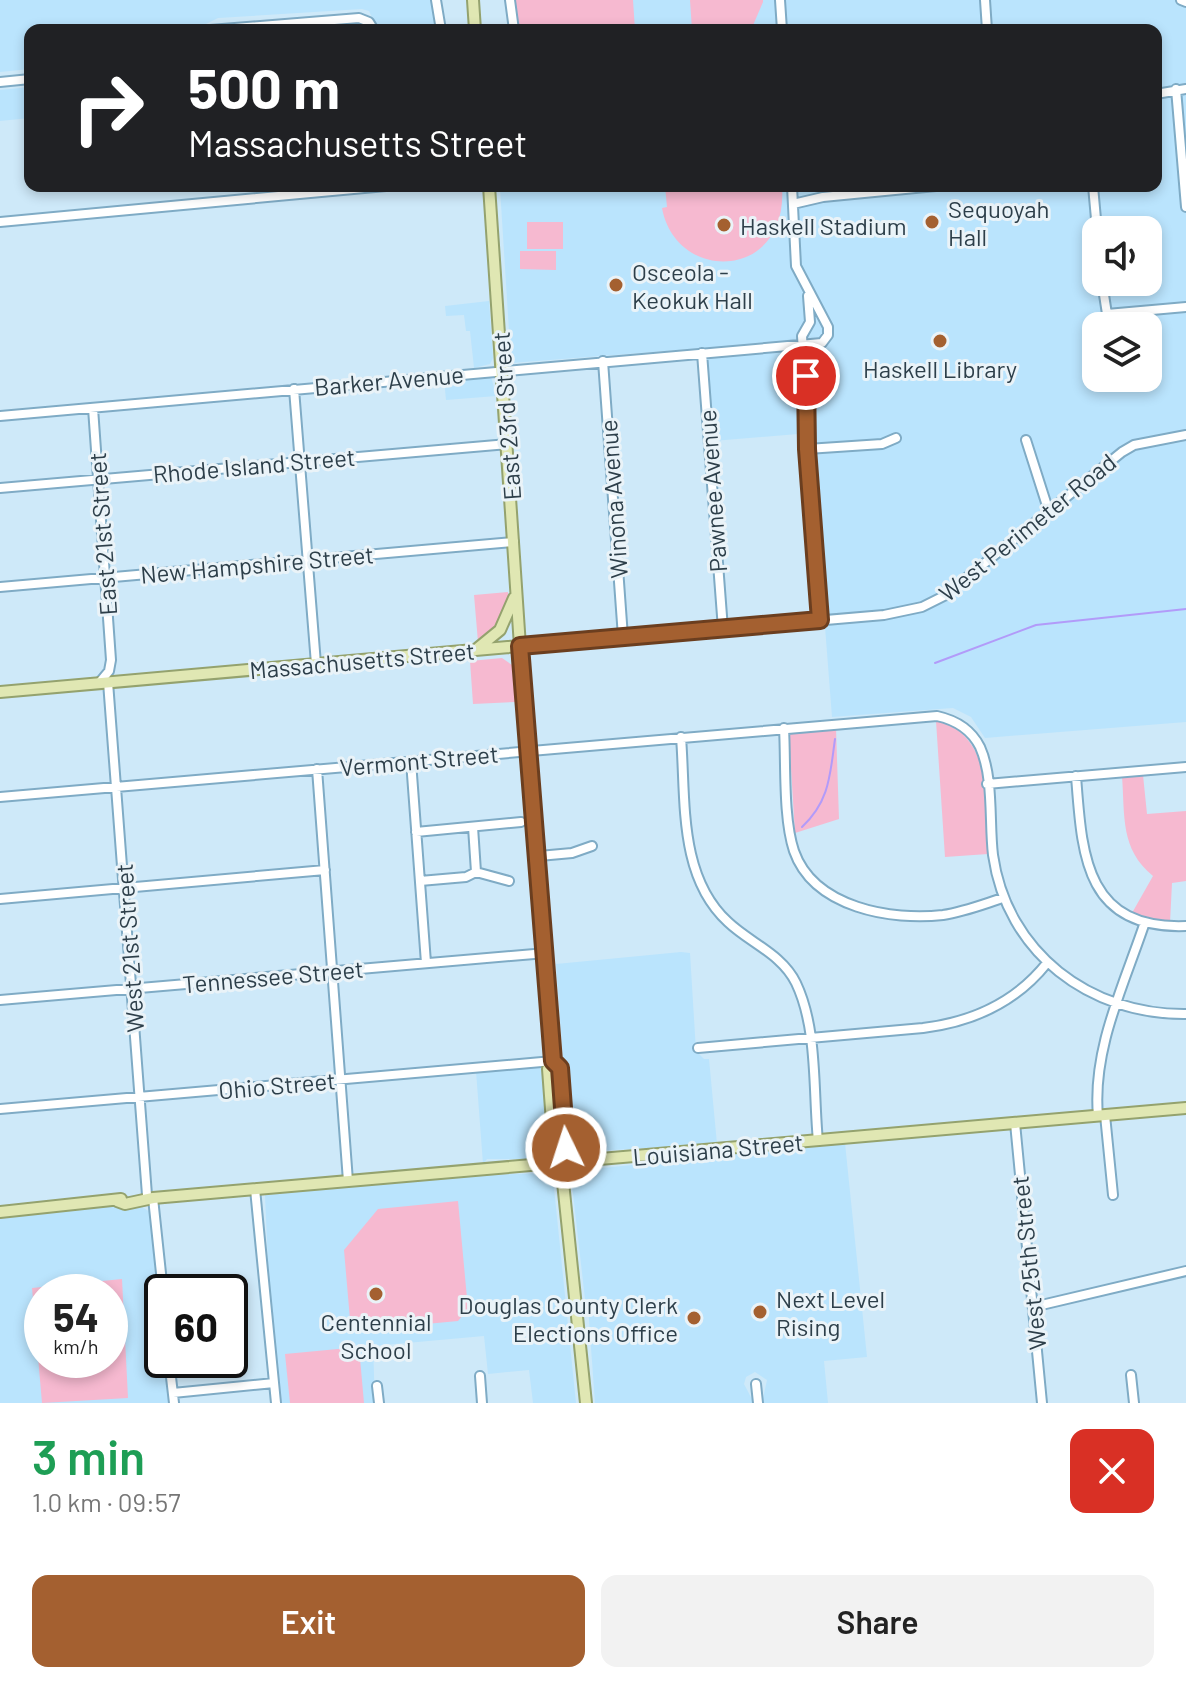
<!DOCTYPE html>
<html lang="en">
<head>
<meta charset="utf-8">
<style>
  :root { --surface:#fff; --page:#f2f2f2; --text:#222; --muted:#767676; --accent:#a46030 }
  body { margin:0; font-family:Barlow,sans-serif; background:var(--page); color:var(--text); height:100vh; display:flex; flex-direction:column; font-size:30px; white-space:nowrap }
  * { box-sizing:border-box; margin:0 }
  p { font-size:26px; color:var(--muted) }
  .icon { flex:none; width:44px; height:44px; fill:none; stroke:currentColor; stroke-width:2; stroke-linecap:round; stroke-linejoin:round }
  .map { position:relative; height:1403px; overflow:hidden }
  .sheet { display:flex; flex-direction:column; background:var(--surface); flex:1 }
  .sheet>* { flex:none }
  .hud { position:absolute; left:24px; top:24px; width:1138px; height:168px; border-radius:16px; box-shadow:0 4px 12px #0003; background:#202124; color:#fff; overflow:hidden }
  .fabs { position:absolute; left:1082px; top:216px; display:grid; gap:16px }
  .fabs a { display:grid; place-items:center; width:80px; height:80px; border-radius:16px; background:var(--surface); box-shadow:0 4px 12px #0003; font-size:40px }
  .speed { position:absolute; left:24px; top:1274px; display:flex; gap:16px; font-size:40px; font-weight:700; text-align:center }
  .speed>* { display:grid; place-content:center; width:104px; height:104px; border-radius:50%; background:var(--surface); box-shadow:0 4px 12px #0003; line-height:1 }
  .speed small { font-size:20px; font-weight:400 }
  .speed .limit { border:4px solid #111; border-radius:12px; background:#fff; color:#111 }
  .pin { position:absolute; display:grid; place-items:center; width:68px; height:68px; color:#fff; margin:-34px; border:4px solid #fff; border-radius:50%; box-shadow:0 2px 8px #0007 }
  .me { position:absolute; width:88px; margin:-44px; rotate:356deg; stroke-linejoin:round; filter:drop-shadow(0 0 6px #0008) }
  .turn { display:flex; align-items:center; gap:28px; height:168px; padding:0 32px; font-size:36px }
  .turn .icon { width:104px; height:104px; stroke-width:2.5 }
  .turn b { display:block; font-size:56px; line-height:68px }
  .round { display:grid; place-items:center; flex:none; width:84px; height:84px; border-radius:16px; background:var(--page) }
  .headline { display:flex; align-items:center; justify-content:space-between; height:136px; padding:0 32px }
  h1 { font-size:48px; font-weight:600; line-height:60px; color:#1e9e55 }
  .action { display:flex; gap:16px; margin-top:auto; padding:16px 32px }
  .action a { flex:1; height:92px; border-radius:16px; background:var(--accent); color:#fff; font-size:32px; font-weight:600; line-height:92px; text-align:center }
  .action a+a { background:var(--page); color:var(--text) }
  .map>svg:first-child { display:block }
  .built { fill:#bae4fd; fill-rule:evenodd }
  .green { fill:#f6b9d0; fill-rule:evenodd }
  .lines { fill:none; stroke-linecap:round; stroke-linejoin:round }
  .stream { stroke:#b29bf9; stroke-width:2 }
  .minor-casing { stroke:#7fabc5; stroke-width:12 }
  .major-casing { stroke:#94a26e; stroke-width:14 }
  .minor { stroke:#fff; stroke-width:8 }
  .major { stroke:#e0e7b3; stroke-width:10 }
  .route-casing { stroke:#6b3e1f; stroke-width:20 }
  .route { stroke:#a46030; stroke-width:14 }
  .poi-dot { fill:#a46030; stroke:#eaf3f8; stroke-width:3 }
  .labels { text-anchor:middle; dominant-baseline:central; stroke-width:6; stroke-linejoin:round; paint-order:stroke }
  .poi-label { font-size:24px; fill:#2d3f4a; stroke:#eaf3f8; text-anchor:start }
  .street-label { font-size:24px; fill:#2d3f4a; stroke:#eaf3f8 }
</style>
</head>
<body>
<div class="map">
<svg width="1186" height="1403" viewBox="0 0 1186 1403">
  <rect width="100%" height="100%" fill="#cee9f9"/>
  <path class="built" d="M0 0H432L436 30H378L369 11 362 9 218 18 194 30H30V69L0 72Z
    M514 0H1186V722L985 738 971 717 953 708 832 717 810 433 713 441 705 348 511 363 500 188 1156 186V30H518ZM1096 230H1148V282H1096ZM1096 326H1148V378H1096Z
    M30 87V118L0 121V90Z
    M489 301 493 358 490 364 474 368 470 331H466L464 315 446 316 445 306Z
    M491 376 496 396 446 400 444 379Z
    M681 952 690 953 696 1051 704 1059H709L717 1144 578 1152 569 1141 556 964Z
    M538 1066 545 1072 549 1155 529 1159H487L483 1164 476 1071Z
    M845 1143 867 1357 824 1361 828 1403H762L767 1380 755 1372 746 1377 744 1384 754 1403H595L588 1306 585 1299 571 1176 574 1171Z
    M549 1173 553 1178 576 1403H533L529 1370 488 1374 484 1336 373 1346 375 1403H280L269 1288 265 1195 456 1176Z
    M137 1204 150 1212 162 1360H165L169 1403H0V1216ZM42 1292H110V1360H42Z"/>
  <path class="green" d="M515 0H633L635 30H518Z
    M690 0H763V2L751 30H692Z
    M665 186H782C789 281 676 284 662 208L667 207Z
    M527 222H563V249H527Z
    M520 251H556V270L520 269Z
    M508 592C509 612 494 632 478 642L474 595Z
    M502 658 512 665 515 702 473 704 470 661Z
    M936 721C995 734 985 807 988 854L945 857Z
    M836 728 839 819 795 833 789 736 793 732Z
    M1143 775 1147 814 1186 811V881L1172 883 1170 923 1132 913 1153 876C1120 849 1125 816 1122 776Z
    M458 1201 468 1309 458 1321 351 1331 344 1250 378 1209Z
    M122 1279 128 1398 42 1403 32 1288ZM110 1292V1360H42V1292Z
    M359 1347 364 1403H290L285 1354Z"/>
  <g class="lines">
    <path class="stream" d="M935 663 1036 625 1186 609
      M802 827C830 801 830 774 835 739"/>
    <g class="minor-casing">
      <path id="minor" d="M436 0 441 30
        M510 0 514 30
        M780 0 782 30
        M985 0 987 30
        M1181 0 1186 2
        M210 30 359 18 369 22 374 30
        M0 82 30 79
        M1176 89 1186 207
        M1156 94 1186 89
        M1061 186H1073
        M1093 186 1097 230
        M793 204 823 197 936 186
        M0 222 386 186
        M1102 282 1107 314 1186 307
        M808 296 810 322 802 336 820 620
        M702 353 723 629
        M603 361 623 637
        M294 389 316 664
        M93 408 111 660 109 671 99 683
        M0 416 822 343 828 335V327L796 266 792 186
        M1026 440 1049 512
        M807 449 882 444 896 438
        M0 488 508 444
        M0 587 514 542
        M520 646 884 615 922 607 944 596 1122 452 1134 445 1186 435
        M108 682 147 1195
        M784 728C786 764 783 818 794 851 814 908 892 921 943 915 964 912 984 904 1003 898
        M681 737C686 800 678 876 728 922 750 943 782 954 796 983 818 1029 813 1091 818 1141
        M411 761 426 963
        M317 769 348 1181
        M1076 776C1082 853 1084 930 1186 926
        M987 784 1186 767
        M0 797 937 716C955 720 971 729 980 747 994 778 989 822 993 855 1007 953 1090 1015 1186 1014
        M473 827 476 872
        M416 832 521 822
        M539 856 572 853 592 846
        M420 881 466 877 476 872 509 881
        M0 899 325 870
        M0 1000 546 953
        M698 1048 923 1028C972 1022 1016 1002 1047 963
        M0 1109 553 1061
        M1105 1115 1113 1195
        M1098 1116C1092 1049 1124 985 1145 922
        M1015 1123 1042 1403
        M255 1189 276 1403
        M153 1198 163 1292
        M1033 1307 1186 1271
        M169 1360 174 1403
        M1131 1375 1134 1403
        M480 1376 482 1403
        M756 1384 758 1403
        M377 1386 379 1403
        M173 1393 274 1383"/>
    </g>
    <g class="major-casing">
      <path id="major" d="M473 0 475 30
        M489 186 521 661 553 1061 548 1069 554 1149 561 1163 586 1403
        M478 648 500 630 514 598
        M0 692 520 646
        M553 1061 560 1068 566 1148 561 1163
        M117 1201 125 1204 153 1198 1186 1108
        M0 1212 121 1199"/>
    </g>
    <use href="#minor" class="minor"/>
    <use href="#major" class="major"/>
  </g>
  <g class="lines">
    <g class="route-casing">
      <path id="route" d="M566 1148 560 1068 553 1061 520 646 820 620 807 449 806 376"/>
    </g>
    <use href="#route" class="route"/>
  </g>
  <g class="poi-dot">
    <circle cx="932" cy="222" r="8"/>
    <circle cx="724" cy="225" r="8"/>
    <circle cx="616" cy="285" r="8"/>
    <circle cx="940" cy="341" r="8"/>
    <circle cx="376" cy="1294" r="8"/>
    <circle cx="760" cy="1312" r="8"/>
    <circle cx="694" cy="1318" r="8"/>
  </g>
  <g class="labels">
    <g class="poi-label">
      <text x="948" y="208">Sequoyah<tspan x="948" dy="28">Hall</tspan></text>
      <text x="740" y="225">Haskell Stadium</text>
      <text x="632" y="271">Osceola -<tspan x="632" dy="28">Keokuk Hall</tspan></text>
      <text x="940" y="368" text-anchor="middle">Haskell Library</text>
      <text x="776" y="1298">Next Level<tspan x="776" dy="28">Rising</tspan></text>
      <text x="678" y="1304" text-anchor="end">Douglas County Clerk<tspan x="678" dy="28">Elections Office</tspan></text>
      <text x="376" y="1321" text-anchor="middle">Centennial<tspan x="376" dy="28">School</tspan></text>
    </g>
    <g class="street-label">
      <text transform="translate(389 380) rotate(-5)">Barker Avenue</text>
      <text transform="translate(506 416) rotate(-94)">East 23rd Street</text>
      <text transform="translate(254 465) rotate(-5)">Rhode Island Street</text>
      <text transform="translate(712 491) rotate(-94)">Pawnee Avenue</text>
      <text transform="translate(613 499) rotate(-94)">Winona Avenue</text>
      <text transform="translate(1027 527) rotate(-39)">West Perimeter Road</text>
      <text transform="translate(102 534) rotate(-94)">East 21st Street</text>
      <text transform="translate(257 564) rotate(-5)">New Hampshire Street</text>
      <text transform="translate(362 660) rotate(-5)">Massachusetts Street</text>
      <text transform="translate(419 760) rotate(-5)">Vermont Street</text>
      <text transform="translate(129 948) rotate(-94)">West 21st Street</text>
      <text transform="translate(273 976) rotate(-5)">Tennessee Street</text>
      <text transform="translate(277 1085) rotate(-5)">Ohio Street</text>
      <text transform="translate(718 1149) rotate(-5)">Louisiana Street</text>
      <text transform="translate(1028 1263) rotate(-96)">West 25th Street</text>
    </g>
  </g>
</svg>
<div class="fabs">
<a><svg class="icon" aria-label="sound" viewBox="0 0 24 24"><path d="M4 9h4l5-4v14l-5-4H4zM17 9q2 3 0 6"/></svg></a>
<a><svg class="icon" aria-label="layers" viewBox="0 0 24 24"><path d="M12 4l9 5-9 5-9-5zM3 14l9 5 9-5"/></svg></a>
</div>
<div class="speed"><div>54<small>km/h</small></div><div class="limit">60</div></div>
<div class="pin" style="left:806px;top:376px;background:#d93025"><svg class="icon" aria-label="arrive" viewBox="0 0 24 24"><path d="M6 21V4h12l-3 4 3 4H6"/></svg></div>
<svg class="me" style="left:566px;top:1148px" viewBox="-20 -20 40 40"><circle r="17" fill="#a46030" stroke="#fff" stroke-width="3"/><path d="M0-11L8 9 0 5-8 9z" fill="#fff"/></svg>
<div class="hud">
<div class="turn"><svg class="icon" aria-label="right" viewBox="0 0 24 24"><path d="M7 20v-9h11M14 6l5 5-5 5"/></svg><div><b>500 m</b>Massachusetts Street</div></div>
</div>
</div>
<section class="sheet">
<div class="headline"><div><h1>3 min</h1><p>1.0 km · 09:57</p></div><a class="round" style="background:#d93025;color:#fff"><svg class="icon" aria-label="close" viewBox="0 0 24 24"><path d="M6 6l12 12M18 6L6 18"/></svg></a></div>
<div class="action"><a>Exit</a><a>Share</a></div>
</section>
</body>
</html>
